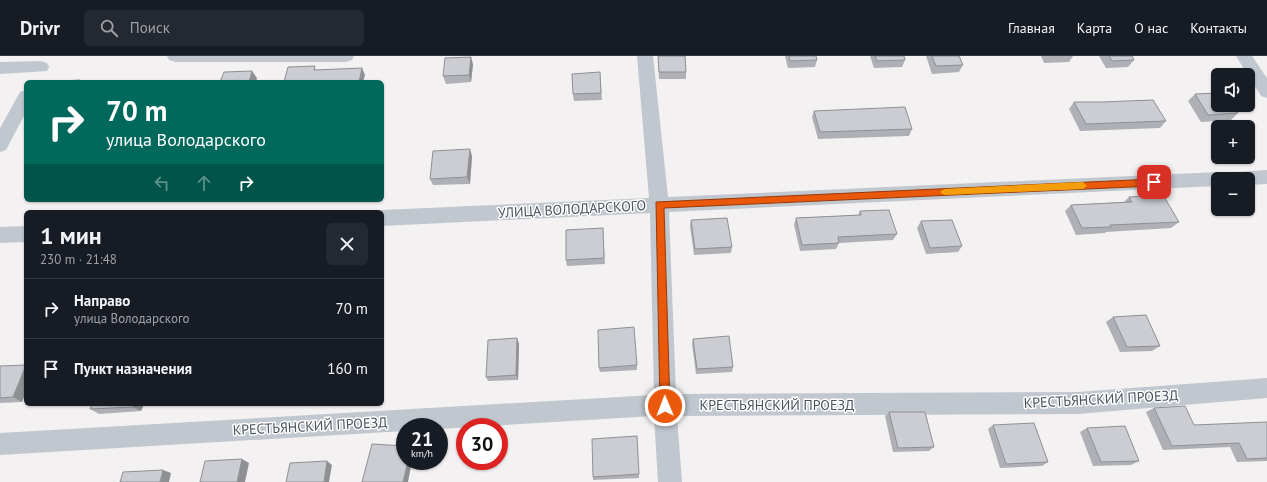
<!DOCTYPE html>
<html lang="ru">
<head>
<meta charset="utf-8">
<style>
  :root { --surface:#171b24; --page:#242831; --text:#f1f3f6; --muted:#9ea1a6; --line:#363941 }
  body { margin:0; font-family:"PT Sans",sans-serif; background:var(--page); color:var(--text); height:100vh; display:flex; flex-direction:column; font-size:15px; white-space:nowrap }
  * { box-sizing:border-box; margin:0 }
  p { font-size:13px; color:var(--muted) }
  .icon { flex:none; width:22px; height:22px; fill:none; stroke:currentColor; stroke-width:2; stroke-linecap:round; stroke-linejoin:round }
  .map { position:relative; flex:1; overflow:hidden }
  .sheet { position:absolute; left:24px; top:154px; width:360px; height:196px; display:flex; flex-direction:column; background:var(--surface); border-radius:6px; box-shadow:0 1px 3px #0004 }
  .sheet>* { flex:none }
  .guide { position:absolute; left:24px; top:24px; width:360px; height:122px; border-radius:6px; box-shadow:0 1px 3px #0004; background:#00695c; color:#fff; overflow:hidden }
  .fabs { position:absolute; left:1211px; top:12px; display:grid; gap:8px }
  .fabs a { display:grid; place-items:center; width:44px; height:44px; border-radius:6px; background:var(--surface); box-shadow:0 1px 3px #0004; font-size:20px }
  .speed { position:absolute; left:396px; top:362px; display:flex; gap:8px; font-size:20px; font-weight:700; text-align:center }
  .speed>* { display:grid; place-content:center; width:52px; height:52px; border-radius:50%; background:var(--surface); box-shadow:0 1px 3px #0004; line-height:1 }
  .speed small { font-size:10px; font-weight:400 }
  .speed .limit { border:6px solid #d22; background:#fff; color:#111 }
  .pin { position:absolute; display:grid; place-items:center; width:34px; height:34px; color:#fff; margin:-17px; border-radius:8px; box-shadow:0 2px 6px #0006 }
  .me { position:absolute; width:44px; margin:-22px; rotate:359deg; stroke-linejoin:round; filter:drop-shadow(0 0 3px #0008) }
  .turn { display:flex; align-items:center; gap:14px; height:84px; padding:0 16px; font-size:18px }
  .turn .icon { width:52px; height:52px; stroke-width:2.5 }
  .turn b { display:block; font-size:28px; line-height:34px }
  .lanes { display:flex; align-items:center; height:38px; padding:0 16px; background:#0003; justify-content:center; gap:20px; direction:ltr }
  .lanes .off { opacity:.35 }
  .round { display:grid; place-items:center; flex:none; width:42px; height:42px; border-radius:6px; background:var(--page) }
  .overview { display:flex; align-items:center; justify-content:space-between; height:68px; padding:0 16px }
  h1 { font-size:24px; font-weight:800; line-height:30px }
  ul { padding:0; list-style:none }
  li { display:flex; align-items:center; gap:12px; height:60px; padding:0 16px; border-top:1px solid var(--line) }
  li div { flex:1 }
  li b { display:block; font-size:15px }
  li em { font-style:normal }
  header { display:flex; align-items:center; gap:24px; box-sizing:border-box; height:56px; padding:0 20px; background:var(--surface); border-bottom:1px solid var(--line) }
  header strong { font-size:19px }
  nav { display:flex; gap:22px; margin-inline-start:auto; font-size:14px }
  .search { width:280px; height:36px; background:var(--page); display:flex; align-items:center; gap:10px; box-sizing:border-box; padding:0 14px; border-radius:6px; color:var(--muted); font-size:15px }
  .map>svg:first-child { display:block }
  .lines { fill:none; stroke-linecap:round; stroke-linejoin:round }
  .street { fill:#c0c7ce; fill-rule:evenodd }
  .wall { fill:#afb0b5 }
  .shaded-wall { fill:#8e9094 }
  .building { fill:#cbcdd3; stroke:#8e9094 }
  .route { fill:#ea580c; stroke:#983908 }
  .slow { fill:#f59e0b }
  .labels { text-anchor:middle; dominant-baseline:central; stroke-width:3; stroke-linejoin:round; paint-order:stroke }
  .street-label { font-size:14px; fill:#4a535d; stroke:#fff }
</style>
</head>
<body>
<header>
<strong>Drivr</strong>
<div class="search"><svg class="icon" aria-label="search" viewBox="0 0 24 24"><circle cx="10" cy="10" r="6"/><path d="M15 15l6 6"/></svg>Поиск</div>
<nav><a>Главная</a><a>Карта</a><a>О нас</a><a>Контакты</a></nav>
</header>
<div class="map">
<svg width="1267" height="426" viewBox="0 0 1267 426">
  <rect width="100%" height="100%" fill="#f3f1f1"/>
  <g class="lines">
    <path class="street" d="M167 0H354L352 4 346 6H175L169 4Z
      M637 0H653L668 141 1218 116 1223 117 1267 114V128L1248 129V123H1218V130L669 156 676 338 1078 336 1267 322V342L1078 358 677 360 682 426H658L654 360 439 373V371H405V375L0 399V377L654 339 650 157 382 170V156H377L382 154 649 142Z
      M1236 0H1252L1267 22V42L1261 40Z
      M41 5 47 7 49 11 47 15 0 18V6Z
      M26 34V56L6 94 0 96V72L20 36Z
      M26 170V186L0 187V171Z"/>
  </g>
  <path class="wall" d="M658 0H685L686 16V23H659Z
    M785 0H816L817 4 815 11 788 12Z
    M870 0H904L905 4 902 11 874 12Z
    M926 0H959L963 9 959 16 932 18Z
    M1041 0H1073L1069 6 1044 7Z
    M1099 0H1132L1134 4 1128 11 1106 12Z
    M473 8 471 26 446 28 443 20Z
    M600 16 602 44 574 45 573 38Z
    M1195 38 1238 57 1231 64 1201 66 1188 45Z
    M1074 46 1166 65 1160 72 1080 75 1069 53Z
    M814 55 912 73 909 80 818 83 812 61Z
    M472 100 470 128 433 129 430 123Z
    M1129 141 1179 166 1171 172 1106 176 1105 177 1076 179 1065 155 1071 149 1124 146Z
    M860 155 897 178 893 184 839 187 836 193 800 195 794 169 796 162 858 159Z
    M691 164 732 191 731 197 694 199 690 170Z
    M921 165 962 190 958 196 926 198 917 172Z
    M603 172 605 208 567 210 566 204Z
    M1113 261 1160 290 1152 295 1120 296 1106 266Z
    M517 282 519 288 518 324 488 325 486 321Z
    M693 283 733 311 732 316 696 318 692 288Z
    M637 309V314L600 316 599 312Z
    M0 310 22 346 0 347Z
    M144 348 141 355 99 358 90 353Z
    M1154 352 1194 369 1267 366V405L1237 406 1230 391 1163 394 1146 356Z
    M889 356 934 391 929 395 893 396 885 360Z
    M993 369 1048 406 1042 410 1000 412 988 373Z
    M1087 372 1139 405 1131 409 1093 410 1080 376Z
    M639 418V422L593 424V421Z"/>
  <path class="shaded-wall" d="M471 1 473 8 471 26 469 19Z
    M362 12 365 19 363 26H359Z
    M252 15 257 22 256 26H249Z
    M470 93 472 100 470 128 467 121Z
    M517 282 519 288 518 324 516 319Z
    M26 310V337L22 346 13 341Z
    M134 348H144L141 355 133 351Z
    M242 403 249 407 245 426H237Z
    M327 405 332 409 329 426H324Z
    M408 405H412L408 426H403Z
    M163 414 171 417 169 426H160Z"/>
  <path class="building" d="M658 0H685L686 16H659Z
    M789 0H816L817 4 790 5Z
    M875 0H904L905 4 877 5Z
    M932 0H959L963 9 936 10Z
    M1109 0H1132L1134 4 1112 5Z
    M471 1 469 19 443 20 445 2Z
    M315 10 314 14 362 12 359 26H284L288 11Z
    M252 15 249 26H220L224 16Z
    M600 16 601 37 573 38 572 18Z
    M80 24 79 26H45Z
    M1218 37V49H1233L1238 57 1208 59 1195 38Z
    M1153 44 1166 65 1086 68 1074 46H1102Z
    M905 51 912 73 820 76 814 55Z
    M470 93 467 121 430 123 433 95Z
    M1163 139 1179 166 1110 169 1111 171 1082 172 1071 149 1132 146 1129 141Z
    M889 154 897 178 838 181 839 187 802 189 796 162 861 159 860 155Z
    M727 162 732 191 695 193 691 164Z
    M952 164 962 190 930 192 921 165Z
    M603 172 604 202 566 204V174Z
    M1146 259 1160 290 1127 291 1113 261Z
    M634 271 637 309 599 312 598 274Z
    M729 280 733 311 697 313 693 283Z
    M517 282 516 319 486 321 488 284Z
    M26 309 13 341 0 342V310Z
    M92 348H134L133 351 90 353Z
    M1185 350 1194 369 1267 366V402L1247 403 1239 387 1172 390 1154 352Z
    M889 356H925L934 391 898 392Z
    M1034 367 1048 406 1006 408 993 369Z
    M1125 370 1139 405 1101 406 1087 372Z
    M637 380 639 418 593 421 592 383Z
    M372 388 405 390V405H408L403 426H362Z
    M242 403 237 426H200L205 405Z
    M327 405 324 426H286L290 407Z
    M163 414 160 426H120L123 416Z"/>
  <path class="route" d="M1154 123 1158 126 1154 130 664 152 670 350 668 353 665 354 661 353 660 350 656 146Z"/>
  <path class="slow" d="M1083 126 1087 130 1083 133 944 139 940 136 944 133Z"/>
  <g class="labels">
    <g class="street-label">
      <text transform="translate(572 153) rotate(-3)">УЛИЦА ВОЛОДАРСКОГО</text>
      <text transform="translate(1101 343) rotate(-3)">КРЕСТЬЯНСКИЙ ПРОЕЗД</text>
      <text x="777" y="349">КРЕСТЬЯНСКИЙ ПРОЕЗД</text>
      <text transform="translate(310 370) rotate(-3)">КРЕСТЬЯНСКИЙ ПРОЕЗД</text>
    </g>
  </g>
</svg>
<div class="fabs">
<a><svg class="icon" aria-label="sound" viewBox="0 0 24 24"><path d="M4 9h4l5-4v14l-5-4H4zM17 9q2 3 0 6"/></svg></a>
<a>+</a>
<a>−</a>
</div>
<div class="speed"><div>21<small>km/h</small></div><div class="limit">30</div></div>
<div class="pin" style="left:1154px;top:126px;background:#d93025"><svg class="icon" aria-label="arrive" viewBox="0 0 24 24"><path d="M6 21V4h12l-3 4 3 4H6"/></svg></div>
<svg class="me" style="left:665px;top:350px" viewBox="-20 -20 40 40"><circle r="17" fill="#ea580c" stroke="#fff" stroke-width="3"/><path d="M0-11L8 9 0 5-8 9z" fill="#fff"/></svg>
<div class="guide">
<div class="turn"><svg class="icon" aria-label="right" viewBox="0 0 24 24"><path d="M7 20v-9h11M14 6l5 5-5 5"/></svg><div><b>70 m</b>улица Володарского</div></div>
<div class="lanes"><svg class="icon off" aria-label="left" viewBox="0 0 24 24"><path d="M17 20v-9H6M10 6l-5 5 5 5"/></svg><svg class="icon off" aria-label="ahead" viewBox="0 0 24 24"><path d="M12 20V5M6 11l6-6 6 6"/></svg><svg class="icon" aria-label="right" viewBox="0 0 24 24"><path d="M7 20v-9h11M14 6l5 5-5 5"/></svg></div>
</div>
<section class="sheet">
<div class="overview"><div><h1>1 мин</h1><p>230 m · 21:48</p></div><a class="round"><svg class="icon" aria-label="close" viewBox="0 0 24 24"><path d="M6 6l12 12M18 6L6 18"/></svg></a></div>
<ul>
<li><svg class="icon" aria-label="right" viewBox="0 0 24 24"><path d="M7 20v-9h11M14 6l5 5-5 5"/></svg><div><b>Направо</b><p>улица Володарского</p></div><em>70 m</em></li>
<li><svg class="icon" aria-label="arrive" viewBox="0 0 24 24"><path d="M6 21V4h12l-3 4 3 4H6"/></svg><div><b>Пункт назначения</b></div><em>160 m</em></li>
</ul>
</section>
</div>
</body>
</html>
